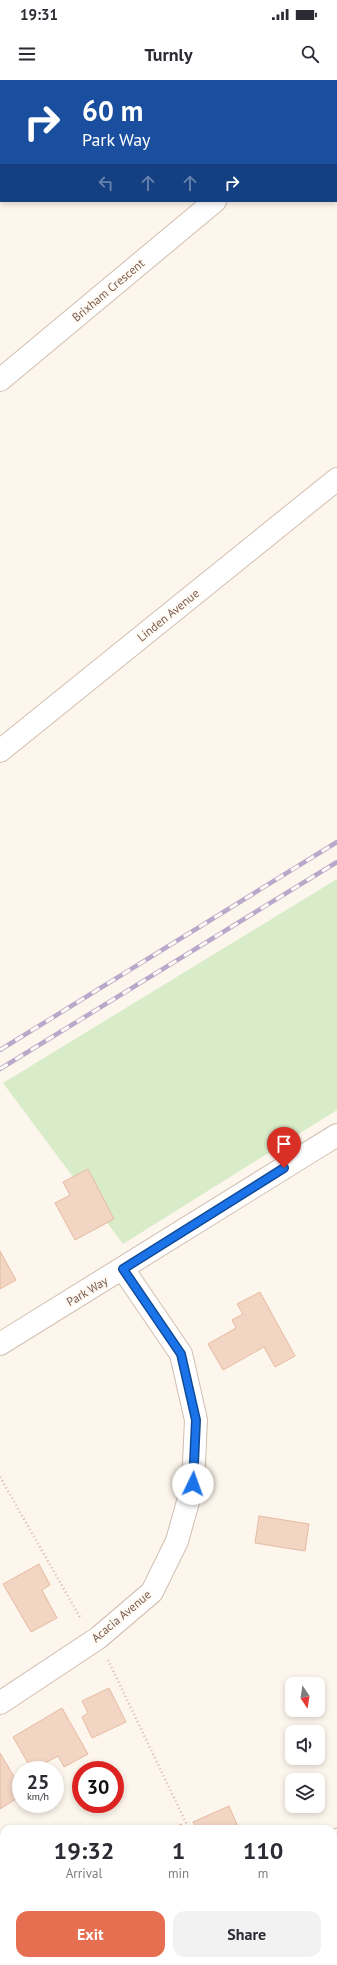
<!DOCTYPE html>
<html lang="en">
<head>
<meta charset="utf-8">
<style>
  :root { --surface:#fff; --page:#f2f2f3; --text:#2b2b33; --muted:#7c7c81; --accent:#e76f51 }
  body { margin:0; font-family:"PT Sans",sans-serif; background:var(--page); color:var(--text); height:100vh; display:flex; flex-direction:column; font-size:15px; white-space:nowrap }
  * { box-sizing:border-box; margin:0 }
  p { font-size:13px; color:var(--muted) }
  .icon { flex:none; width:22px; height:22px; fill:none; stroke:currentColor; stroke-width:2; stroke-linecap:round; stroke-linejoin:round }
  .map { position:relative; flex:1; overflow:hidden }
  .sheet { position:absolute; left:0px; top:1745px; width:337px; height:140px; display:flex; flex-direction:column; background:var(--surface); border-radius:12px 12px 0 0; box-shadow:0 2px 6px #0003 }
  .sheet>* { flex:none }
  .hud { position:absolute; left:0px; top:0px; width:337px; height:122px; box-shadow:0 2px 6px #0003; background:#1a4fa0; color:#fff; overflow:hidden }
  .needle { width:26px; rotate:168deg }
  .controls { position:absolute; left:285px; top:1597px; display:grid; gap:8px }
  .controls a { display:grid; place-items:center; width:40px; height:40px; border-radius:8px; background:var(--surface); box-shadow:0 2px 6px #0003; font-size:20px }
  .speed { position:absolute; left:12px; top:1681px; display:flex; gap:8px; font-size:20px; font-weight:700; text-align:center }
  .speed>* { display:grid; place-content:center; width:52px; height:52px; border-radius:50%; background:var(--surface); box-shadow:0 2px 6px #0003; line-height:1 }
  .speed small { font-size:10px; font-weight:400 }
  .speed .limit { border:6px solid #d22; background:#fff; color:#111 }
  .pin { position:absolute; display:grid; place-items:center; width:34px; height:34px; color:#fff; margin:-41px -17px; border-radius:50% 50% 50% 0; rotate:-45deg; box-shadow:0 0 4px #0007 }
  .pin .icon { rotate:45deg }
  .me { position:absolute; width:44px; margin:-22px; rotate:3deg; stroke-linejoin:round; filter:drop-shadow(0 0 3px #0008) }
  .turn { display:flex; align-items:center; gap:14px; height:84px; padding:0 16px; font-size:18px }
  .turn .icon { width:52px; height:52px; stroke-width:2.5 }
  .turn b { display:block; font-size:28px; line-height:34px }
  .lanes { display:flex; align-items:center; height:38px; padding:0 16px; background:#0003; justify-content:center; gap:20px; direction:ltr }
  .lanes .off { opacity:.35 }
  .eta { display:flex; justify-content:space-evenly; align-items:center; height:68px; text-align:center }
  .eta b { font-size:24px; font-weight:600; line-height:28px }
  .primary-button { display:flex; gap:8px; margin-top:auto; padding:8px 16px }
  .primary-button a { flex:1; height:46px; border-radius:12px; background:var(--accent); color:#fff; font-size:16px; font-weight:600; line-height:46px; text-align:center }
  .primary-button a+a { background:var(--page); color:var(--text) }
  .status { display:flex; justify-content:space-between; align-items:center; height:28px; padding:0 20px; background:var(--surface); direction:ltr }
  .status svg { height:11px; fill:currentColor }
  header { display:flex; justify-content:space-between; align-items:center; height:52px; padding:0 16px; background:var(--surface); font-size:18px; font-weight:600 }
  .map>svg:first-child { display:block }
  .green { fill:#d8ecc9 }
  .building { fill:#f3d5c3; stroke:#e6bba3 }
  .lines { fill:none; stroke-linecap:round; stroke-linejoin:round }
  .minor-casing { stroke:#d1beb0; stroke-width:24 }
  .path { stroke:#d9b8a5; stroke-width:2.5; stroke-dasharray:1 3; stroke-linecap:butt }
  .minor { stroke:#fff; stroke-width:22 }
  .rail-casing { stroke:#b9a8c9; stroke-width:4.5 }
  .rail { stroke:#fffaf3; stroke-width:3; stroke-dasharray:9; stroke-linecap:butt }
  .route-casing { stroke:#114b97; stroke-width:10 }
  .route { stroke:#1a73e8; stroke-width:7 }
  .labels { text-anchor:middle; dominant-baseline:central; stroke-width:4; stroke-linejoin:round; paint-order:stroke }
  .street-label { font-size:12px; fill:#7a5c4d; stroke:#fffaf3 }
</style>
</head>
<body>
<div class="status"><b>19:31</b><svg viewBox="0 0 49 12"><path d="M0 12V9h3v3zM5 12V6h3v6zM10 12V3h3v9zM15 12V0h3v12zM26 1h20v11H26zM47 4h2v5h-2z"/></svg></div>
<header><svg class="icon" aria-label="menu" viewBox="0 0 24 24"><path d="M4 6h16M4 12h16M4 18h16"/></svg>Turnly<svg class="icon" aria-label="search" viewBox="0 0 24 24"><circle cx="10" cy="10" r="6"/><path d="M15 15l6 6"/></svg></header>
<div class="map">
<svg width="337" height="1885" viewBox="0 0 337 1885">
  <rect width="100%" height="100%" fill="#fdf6ec"/>
  <path class="green" d="M337 799V1030L123 1164 3 1003Z"/>
  <path class="building" d="M88 1089 114 1139 75 1160 55 1123 70 1115 63 1102Z
    M0 1171 16 1200 0 1209Z
    M260 1212 295 1276 275 1287 264 1267 223 1290 208 1264 236 1248 232 1240 243 1234 237 1224Z
    M259 1436 309 1444 305 1471 255 1463Z
    M39 1484 50 1505 42 1510 57 1538 31 1552 3 1504Z
    M109 1608 126 1642 92 1658 82 1637 88 1633 82 1621Z
    M62 1628 88 1674 64 1687 58 1676 32 1690 13 1657Z
    M0 1673 21 1708V1716L0 1729Z
    M229 1726 239 1749H197L193 1742Z
    M181 1744 183 1749H173Z
    M333 1816 337 1822V1845L333 1848Z
    M4 1850V1881H27L30 1885H0V1852Z
    M47 1881H61L54 1885H49Z
    M252 1881H296L298 1885H255Z"/>
  <g class="lines">
    <g class="minor-casing">
      <path id="minor" d="M336 21 337 20
        M0 300 215 121
        M0 671 337 399
        M0 1264 337 1055
        M0 1623 98 1558 152 1512 177 1461 193 1404 196 1340 181 1274 123 1189
        M333 1762 337 1760
        M131 1885 138 1881"/>
    </g>
    <path class="path" d="M0 1397 81 1539
      M108 1580 189 1749
      M307 1881 309 1885"/>
    <use href="#minor" class="minor"/>
    <g class="rail-casing">
      <path id="rail" d="M0 970 337 762
        M0 989 337 782"/>
    </g>
    <use href="#rail" class="rail"/>
  </g>
  <g class="lines">
    <g class="route-casing">
      <path id="route" d="M193 1404 196 1340 181 1274 123 1189 284 1088"/>
    </g>
    <use href="#route" class="route"/>
  </g>
  <g class="labels">
    <g class="street-label">
      <text transform="translate(108 210) rotate(-40)">Brixham Crescent</text>
      <text transform="translate(168 535) rotate(-39)">Linden Avenue</text>
      <text transform="translate(87 1211) rotate(-31)">Park Way</text>
      <text transform="translate(121 1536) rotate(-40)">Acacia Avenue</text>
    </g>
  </g>
</svg>
<div class="controls">
<a><svg class="needle" viewBox="-14 -14 28 28"><path d="M0-13l5 13h-10z" fill="#e53935"/><path d="M0 13l5-13h-10z" fill="#7c7c81"/></svg></a>
<a><svg class="icon" aria-label="sound" viewBox="0 0 24 24"><path d="M4 9h4l5-4v14l-5-4H4zM17 9q2 3 0 6"/></svg></a>
<a><svg class="icon" aria-label="layers" viewBox="0 0 24 24"><path d="M12 4l9 5-9 5-9-5zM3 14l9 5 9-5"/></svg></a>
</div>
<div class="speed"><div>25<small>km/h</small></div><div class="limit">30</div></div>
<div class="pin" style="left:284px;top:1088px;background:#d93025"><svg class="icon" aria-label="arrive" viewBox="0 0 24 24"><path d="M6 21V4h12l-3 4 3 4H6"/></svg></div>
<svg class="me" style="left:193px;top:1404px" viewBox="-20 -20 40 40"><circle r="19" fill="#fff"/><path d="M0-13L10 11 0 6-10 11z" fill="#1a73e8"/></svg>
<div class="hud">
<div class="turn"><svg class="icon" aria-label="right" viewBox="0 0 24 24"><path d="M7 20v-9h11M14 6l5 5-5 5"/></svg><div><b>60 m</b>Park Way</div></div>
<div class="lanes"><svg class="icon off" aria-label="left" viewBox="0 0 24 24"><path d="M17 20v-9H6M10 6l-5 5 5 5"/></svg><svg class="icon off" aria-label="ahead" viewBox="0 0 24 24"><path d="M12 20V5M6 11l6-6 6 6"/></svg><svg class="icon off" aria-label="ahead" viewBox="0 0 24 24"><path d="M12 20V5M6 11l6-6 6 6"/></svg><svg class="icon" aria-label="right" viewBox="0 0 24 24"><path d="M7 20v-9h11M14 6l5 5-5 5"/></svg></div>
</div>
<section class="sheet">
<div class="eta">
<div><b>19:32</b><p>Arrival</p></div>
<div><b>1</b><p>min</p></div>
<div><b>110</b><p>m</p></div>
</div>
<div class="primary-button"><a>Exit</a><a>Share</a></div>
</section>
</div>
</body>
</html>
